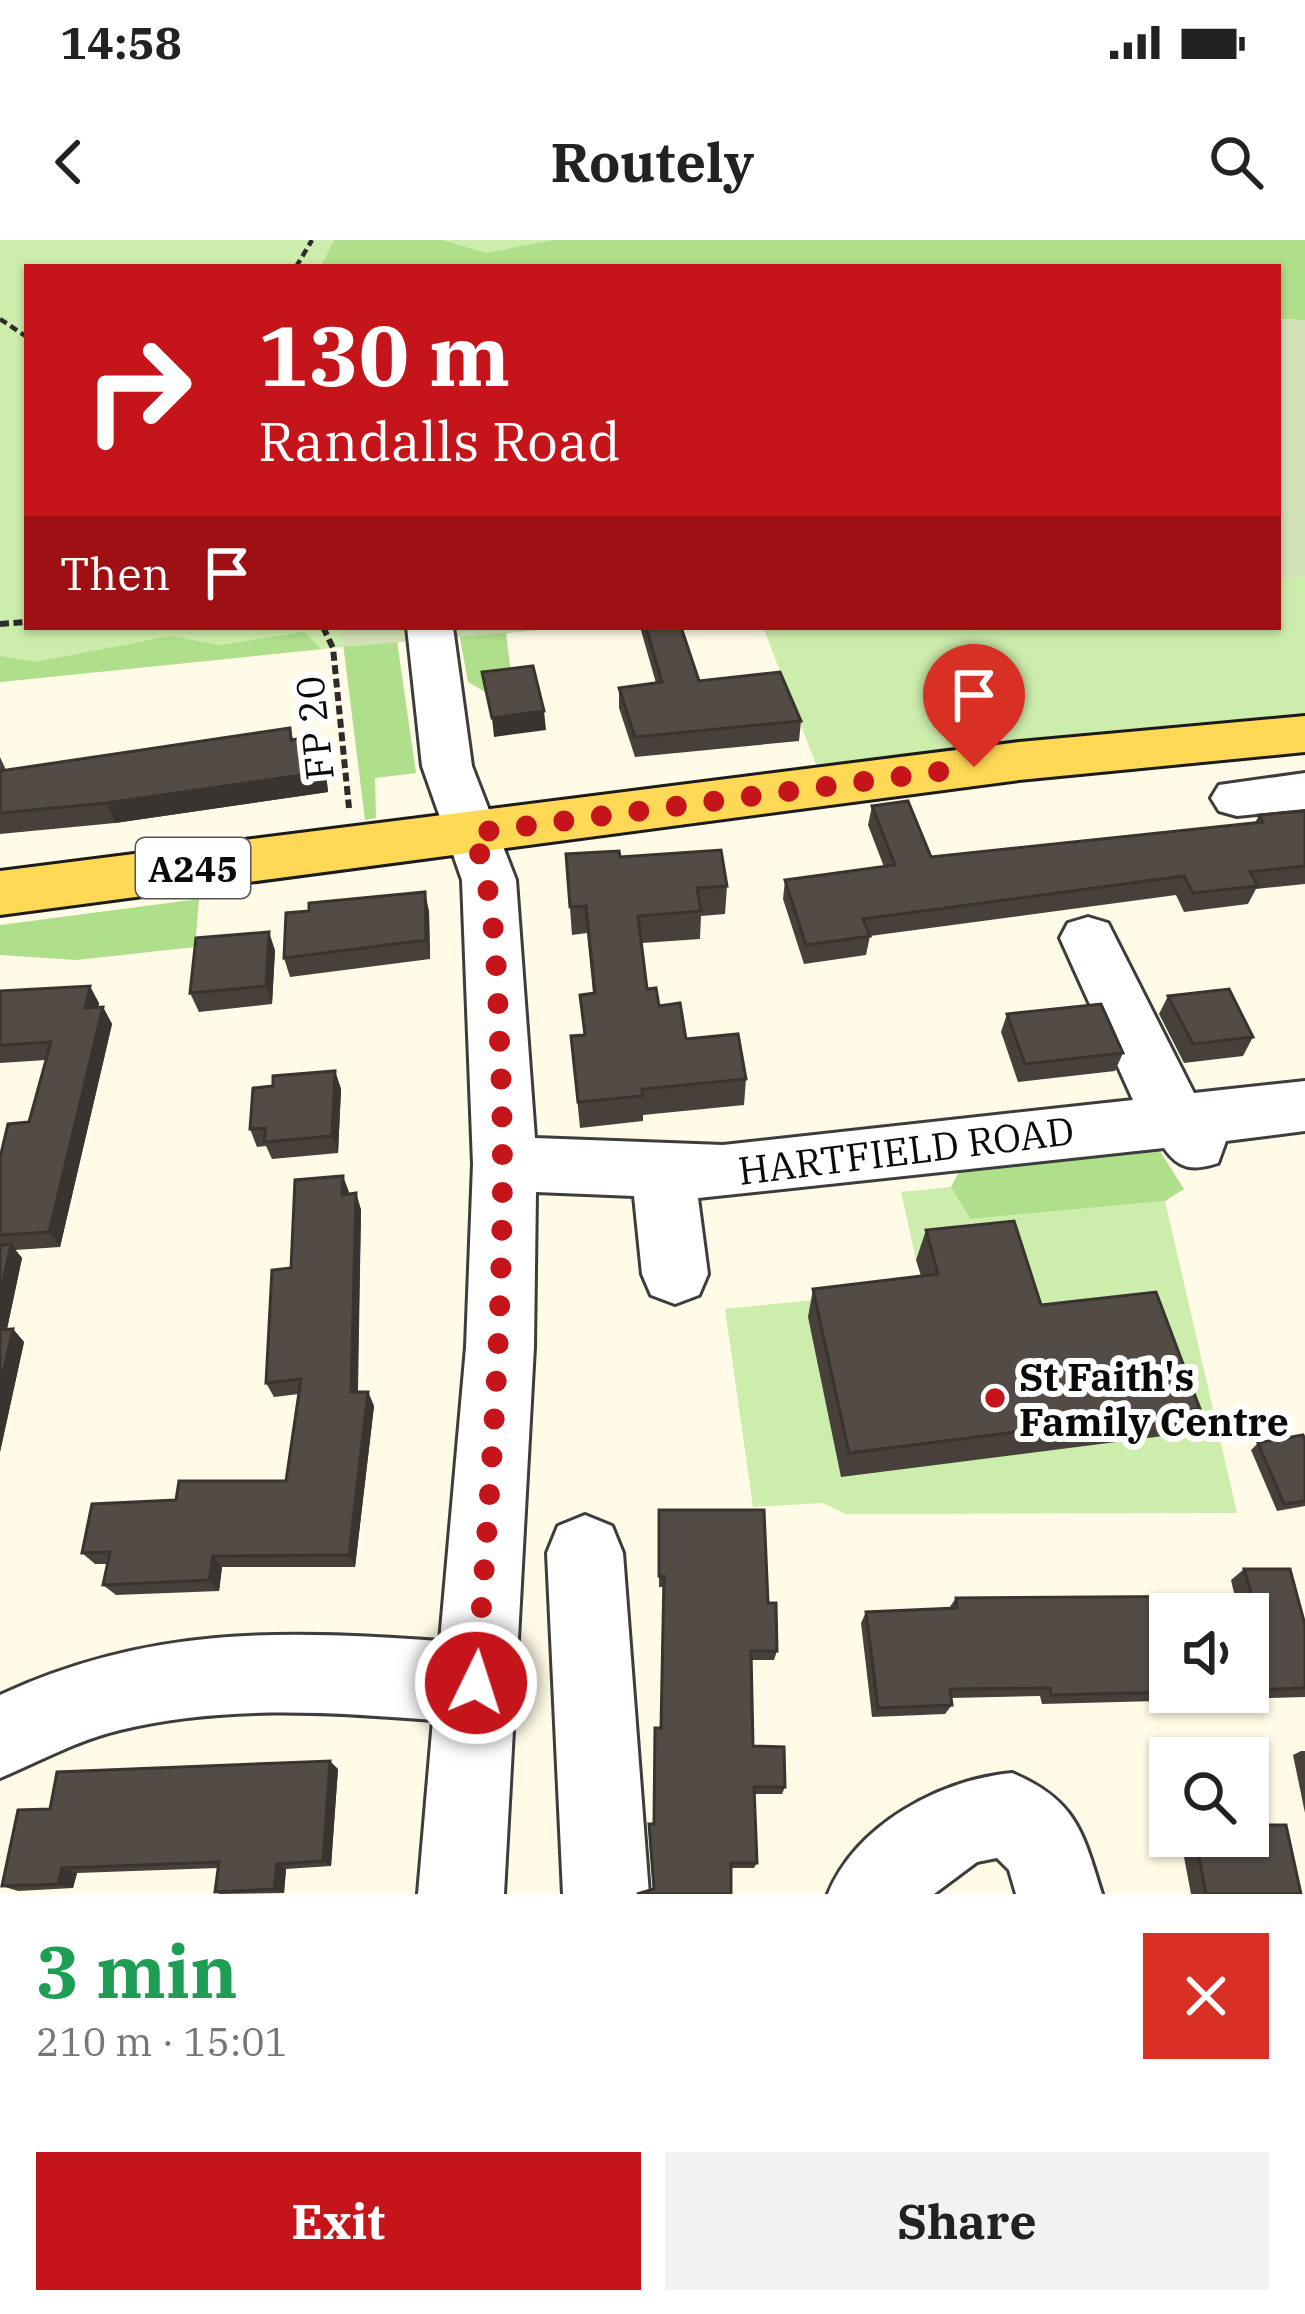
<!DOCTYPE html>
<html lang="en">
<head>
<meta charset="utf-8">
<style>
  :root { --surface:#fff; --page:#f2f2f2; --text:#222; --muted:#767676; --accent:#c6151a }
  body { margin:0; font-family:"IBM Plex Serif",serif; background:var(--page); color:var(--text); height:100vh; display:flex; flex-direction:column; font-size:45px; white-space:nowrap }
  * { box-sizing:border-box; margin:0 }
  p { font-size:39px; color:var(--muted) }
  .icon { flex:none; width:66px; height:66px; fill:none; stroke:currentColor; stroke-width:2; stroke-linecap:round; stroke-linejoin:round }
  .map { position:relative; height:1654px; overflow:hidden }
  .drawer { display:flex; flex-direction:column; background:var(--surface); flex:1 }
  .drawer>* { flex:none }
  .banner { position:absolute; left:24px; top:24px; width:1257px; height:366px; border-radius:0px; box-shadow:0 3px 9px #0004; background:#c6151a; color:#fff; overflow:hidden }
  .buttons { position:absolute; left:1149px; top:1353px; display:grid; gap:24px }
  .buttons a { display:grid; place-items:center; width:120px; height:120px; border-radius:0px; background:var(--surface); box-shadow:0 3px 9px #0004; font-size:60px }
  .pin { position:absolute; display:grid; place-items:center; width:102px; height:102px; color:#fff; margin:-123px -51px; border-radius:50% 50% 50% 0; rotate:-45deg; box-shadow:0 0 12px #0007 }
  .pin .icon { rotate:45deg }
  .me { position:absolute; width:132px; margin:-66px; rotate:4deg; stroke-linejoin:round; filter:drop-shadow(0 0 9px #0008) }
  .turn { display:flex; align-items:center; gap:42px; height:252px; padding:0 36px; font-size:54px }
  .turn .icon { width:156px; height:156px; stroke-width:2.5 }
  .turn b { display:block; font-size:84px; line-height:102px }
  .then { display:flex; align-items:center; height:114px; padding:0 36px; background:#0003; gap:24px; font-size:45px }
  .round { display:grid; place-items:center; flex:none; width:126px; height:126px; border-radius:0px; background:var(--page) }
  .overview { display:flex; align-items:center; justify-content:space-between; height:204px; padding:0 36px }
  h1 { font-size:72px; font-weight:700; line-height:90px; color:#1e9e55 }
  .cta { display:flex; gap:24px; margin-top:auto; padding:24px 36px }
  .cta a { flex:1; height:138px; border-radius:0px; background:var(--accent); color:#fff; font-size:48px; font-weight:700; line-height:138px; text-align:center }
  .cta a+a { background:var(--page); color:var(--text) }
  .status { display:flex; justify-content:space-between; align-items:center; height:84px; padding:0 60px; background:var(--surface); direction:ltr }
  .status svg { height:33px; fill:currentColor }
  header { display:flex; justify-content:space-between; align-items:center; height:156px; padding:0 36px; background:var(--surface); font-size:54px; font-weight:700 }
  .map>svg:first-child { display:block }
  .green { fill:#cdedac }
  .forest { fill:#afdf8a }
  .cemetery { fill:#d3e2b6 }
  .lines { fill:none; stroke-linecap:round; stroke-linejoin:round }
  .minor-casing { stroke:#3d3d3d; stroke-width:6 }
  .major-casing { stroke:#1b1b1b; stroke-width:6 }
  .path-far1 { stroke:#2c2c2c; stroke-width:4.5; stroke-dasharray:8 4.5; stroke-linecap:butt }
  .path { stroke:#2c2c2c; stroke-width:6; stroke-dasharray:9 4.5; stroke-linecap:butt }
  .minor { fill:#fff; fill-rule:evenodd }
  .major { fill:#ffd956; fill-rule:evenodd }
  .wall { fill:#47403b; fill-rule:evenodd }
  .shaded-wall { fill:#3a3430 }
  .building { fill:#534b45; stroke:#3a3430; stroke-width:3 }
  .route { stroke:#c6151a; stroke-width:21; stroke-dasharray:0 37.8 }
  .poi-dot { fill:#c6151a; stroke:#fff; stroke-width:4.5 }
  .labels { text-anchor:middle; dominant-baseline:central; stroke-width:12; stroke-linejoin:round; paint-order:stroke }
  .shield { fill:#fff; stroke:#545454; stroke-width:3 }
  .shield-label { font-size:36px; font-weight:bold; fill:#0a0a0a }
  .street-label { font-size:39px; fill:#0a0a0a; stroke:#fff }
  .poi-label { font-size:39px; font-weight:bold; fill:#0a0a0a; stroke:#fff; text-anchor:start }
</style>
</head>
<body>
<div class="status"><b>14:58</b><svg viewBox="0 0 49 12"><path d="M0 12V9h3v3zM5 12V6h3v6zM10 12V3h3v9zM15 12V0h3v12zM26 1h20v11H26zM47 4h2v5h-2z"/></svg></div>
<header><svg class="icon" aria-label="back" viewBox="0 0 24 24"><path d="M15 5l-7 7 7 7"/></svg>Routely<svg class="icon" aria-label="search" viewBox="0 0 24 24"><circle cx="10" cy="10" r="6"/><path d="M15 15l6 6"/></svg></header>
<div class="map">
<svg width="1305" height="1654" viewBox="0 0 1305 1654">
  <rect width="100%" height="100%" fill="#fffbe6"/>
  <path class="green" d="M0 0H1305V80L1278 79V27H27V387H341L343 407 0 442Z
    M1305 336V475L817 527 763 387H1278V339Z
    M951 947 970 979 1165 961 1237 1273 846 1274 823 1263 753 1267 725 1069 822 1059 1021 1094 1000 1010 916 1020 901 952Z"/>
  <path class="forest" d="M334 0H442L486 13 554 0H1305V80L1278 79V27H321Z
    M341 387H395L416 533 375 538 376 578 365 580Z
    M458 387H573L506 393 513 449 485 452 468 442Z
    M304 392 321 409 0 442V416L36 422 170 396 220 405Z
    M199 659 195 707 76 720 0 715V685Z
    M1158 908 1184 949 1165 961 970 979 951 947 960 930Z"/>
  <path class="cemetery" d="M1278 79 1305 80V336L1278 339Z
    M341 387H573L343 407Z"/>
  <g class="lines">
    <g class="minor-casing">
      <path id="minor" d="M407 387H453L472 526 516 640 535 898 723 905 1133 860 1060 698 1068 683 1088 677 1108 683 1194 853 1305 841V891L1226 901 1218 923C1194 931 1179 930 1164 908L698 958 708 1034 699 1055 675 1064 651 1055 642 1034 634 956 536 952 534 1107 504 1654H418L433 1480C328 1472 223 1465 120 1490 78 1500 40 1521 0 1538V1455C149 1386 280 1390 440 1401L466 1107 473 924 462 640 422 526Z
        M1305 533V569L1237 576 1219 571 1211 558 1219 545Z
        M585 1275 612 1286 623 1313 649 1654H563L547 1313 558 1286Z
        M1012 1533C1076 1560 1083 1592 1102 1654H1016L1009 1630 997 1618 977 1622 934 1654H828C856 1585 939 1540 1012 1533Z"/>
    </g>
    <g class="major-casing">
      <path id="major" d="M1305 476V512L1019 540 0 675V631L1019 502Z"/>
    </g>
    <path class="path-far1" d="M296 27 312 0
      M0 79 27 97"/>
    <path class="path" d="M0 384 27 382
      M323 387 333 408 349 568"/>
    <use href="#minor" class="minor"/>
    <use href="#major" class="major"/>
  </g>
  <path class="wall" d="M640 387H681L699 441 801 481 799 501 635 517 619 468V448L656 443Z
    M290 488 293 499 319 496 324 516 328 552 115 583 0 594V517L6 530Z
    M872 566 931 617 1255 583 1259 575 1305 571V644L1256 649 1248 664 1184 672 1176 655 870 696 866 715 804 724 783 659 785 640 884 627 868 585Z
    M566 614 620 617 727 646 725 674 701 676 700 699 642 703 647 749 686 799 746 839 744 865 643 875V881L580 888 571 796 584 795 580 755 593 753 587 693 572 695Z
    M429 671 430 719 290 737 284 718Z
    M275 710 272 764 199 772 190 753Z
    M0 751 99 763 98 767H103L112 784 60 1007 15 1010 22 1018 7 1089H13L24 1102 0 1212V918L29 882 46 820 0 823Z
    M1168 756 1253 797 1243 816 1184 823 1159 774Z
    M1007 774 1123 813 1115 831 1018 842 1001 792Z
    M335 831 341 849 338 913 272 919 266 906 257 907 250 889 273 846Z
    M343 936 349 954 356 953 361 970 358 1152H368L374 1166 355 1327H222L219 1351 116 1355 103 1345 107 1324H95L82 1313 176 1260 286 1241 299 1154 274 1157 266 1143 291 1028Z
    M926 990 1041 1065 1200 1169 1179 1194 841 1237 808 1077 813 1049 921 1036 916 1020Z
    M1305 1200V1266L1277 1271 1251 1210 1258 1203Z
    M659 1270 768 1363 777 1411 774 1420H752L753 1506 785 1547 782 1554H754L757 1623 754 1628H731L654 1584 661 1488 664 1347H659Z
    M1244 1329 1305 1385V1457L1042 1464 1040 1456 951 1458 952 1465 945 1474 872 1477 861 1383 866 1372 949 1368 956 1358 1235 1357 1231 1340ZM1248 1374V1452H1170Z
    M1301 1511H1305V1573L1293 1515Z
    M338 1529 331 1626 286 1629 284 1653 220 1654 215 1652 218 1628 77 1633 73 1648 18 1651 2 1646 50 1569Z
    M1180 1596H1248L1301 1654H1191Z"/>
  <path class="shaded-wall" d="M544 471 546 490 494 497 492 478Z
    M319 496 324 516 328 552 115 583 106 563Z
    M425 652 429 671 430 719 426 700Z
    M269 692 275 710 272 764 266 746Z
    M90 746 99 763 95 785 85 768Z
    M103 767 112 784 60 1007 49 992Z
    M335 831 341 849 338 913 332 896Z
    M343 936 349 952 348 972 342 955Z
    M356 953 361 970 357 1166 351 1152Z
    M11 1004 22 1018 4 1103 0 1098V1056Z
    M13 1089 24 1102 0 1212V1146Z
    M368 1152 374 1166 355 1327 349 1315Z
    M213 1316 222 1327 219 1351 209 1340Z
    M330 1521 338 1529 331 1626 323 1621Z
    M277 1624 286 1629 284 1653 274 1649Z
    M62 1628 77 1633 73 1648 58 1644Z"/>
  <path class="building" d="M646 387H681L699 441 780 432 801 481 635 497 619 448 662 442Z
    M533 426 544 471 492 478 482 432Z
    M290 488 291 500 319 496 323 532 106 563 0 573V531Z
    M908 561 931 617 1263 582 1259 575 1305 571V626L1250 632 1258 646 1193 653 1184 636 863 679 870 696 806 705 785 640 895 625 872 566Z
    M721 610 727 646 697 648 701 671 638 676 647 749 656 748 659 766 680 763 686 799 738 794 746 839 642 849V856L578 862 571 796 585 795 580 755 595 753 586 666 570 667 566 614 619 611 620 617Z
    M425 652 426 700 284 718 286 673 309 671V663Z
    M269 692 266 746 190 753 196 698Z
    M90 746 85 768 103 767 49 992 0 995V918L8 884 29 882 51 802 0 805V751Z
    M1229 749 1253 797 1193 804 1168 756Z
    M1101 764 1123 813 1025 824 1007 774Z
    M335 831 332 896 264 902 266 888 250 889 253 848 273 846V836Z
    M343 936 342 955 356 953 351 1152H368L349 1315 213 1316 209 1340 103 1345 110 1312 82 1313 92 1264 176 1260 179 1241H286L301 1139 266 1143 272 1030 291 1028 295 940Z
    M1014 981 1041 1065 1156 1052 1200 1169 849 1213 813 1049 938 1034 926 990Z
    M11 1004 0 1056V1005Z
    M13 1089 0 1146V1090Z
    M1303 1195 1305 1200V1261L1284 1264 1258 1203Z
    M659 1270H764L768 1363H776L777 1411H751L753 1506 784 1507 785 1547H754L757 1623H731V1654H637L654 1649 649 1584H654L655 1488H661L664 1336H659Z
    M1244 1329H1290L1305 1385V1448L1248 1450V1374H1170L1171 1452 1051 1455 1050 1448 950 1449 952 1465 878 1468 866 1372 957 1368 956 1358 1252 1356Z
    M330 1521 323 1621 277 1624 274 1649 215 1652 219 1622 62 1628 58 1644 2 1646 18 1570 50 1569 57 1532Z
    M1248 1585H1286L1301 1654H1206L1195 1596H1248Z"/>
  <g class="lines">
    <path class="route" d="M476 1443C491 1232 509 1022 500 811 496 737 498 663 473 593L974 527"/>
  </g>
  <circle class="poi-dot" cx="995" cy="1158" r="12"/>
  <g class="labels">
    <rect class="shield" x="136" y="598" width="114" height="60" rx="9"/>
    <g class="shield-label">
      <text x="193" y="628">A245</text>
    </g>
    <g class="street-label">
      <text transform="translate(314 488) rotate(-96)">FP 20</text>
      <text transform="translate(906 910) rotate(-7)">HARTFIELD ROAD</text>
    </g>
    <g class="poi-label">
      <text x="1019" y="1136">St Faith's<tspan x="1019" dy="45">Family Centre</tspan></text>
    </g>
  </g>
</svg>
<div class="buttons">
<a><svg class="icon" aria-label="sound" viewBox="0 0 24 24"><path d="M4 9h4l5-4v14l-5-4H4zM17 9q2 3 0 6"/></svg></a>
<a><svg class="icon" aria-label="search" viewBox="0 0 24 24"><circle cx="10" cy="10" r="6"/><path d="M15 15l6 6"/></svg></a>
</div>
<div class="pin" style="left:974px;top:527px;background:#d93025"><svg class="icon" aria-label="arrive" viewBox="0 0 24 24"><path d="M6 21V4h12l-3 4 3 4H6"/></svg></div>
<svg class="me" style="left:476px;top:1443px" viewBox="-20 -20 40 40"><circle r="17" fill="#c6151a" stroke="#fff" stroke-width="3"/><path d="M0-11L8 9 0 5-8 9z" fill="#fff"/></svg>
<div class="banner">
<div class="turn"><svg class="icon" aria-label="right" viewBox="0 0 24 24"><path d="M7 20v-9h11M14 6l5 5-5 5"/></svg><div><b>130 m</b>Randalls Road</div></div>
<div class="then">Then<svg class="icon" aria-label="arrive" viewBox="0 0 24 24"><path d="M6 21V4h12l-3 4 3 4H6"/></svg></div>
</div>
</div>
<section class="drawer">
<div class="overview"><div><h1>3 min</h1><p>210 m · 15:01</p></div><a class="round" style="background:#d93025;color:#fff"><svg class="icon" aria-label="close" viewBox="0 0 24 24"><path d="M6 6l12 12M18 6L6 18"/></svg></a></div>
<div class="cta"><a>Exit</a><a>Share</a></div>
</section>
</body>
</html>
